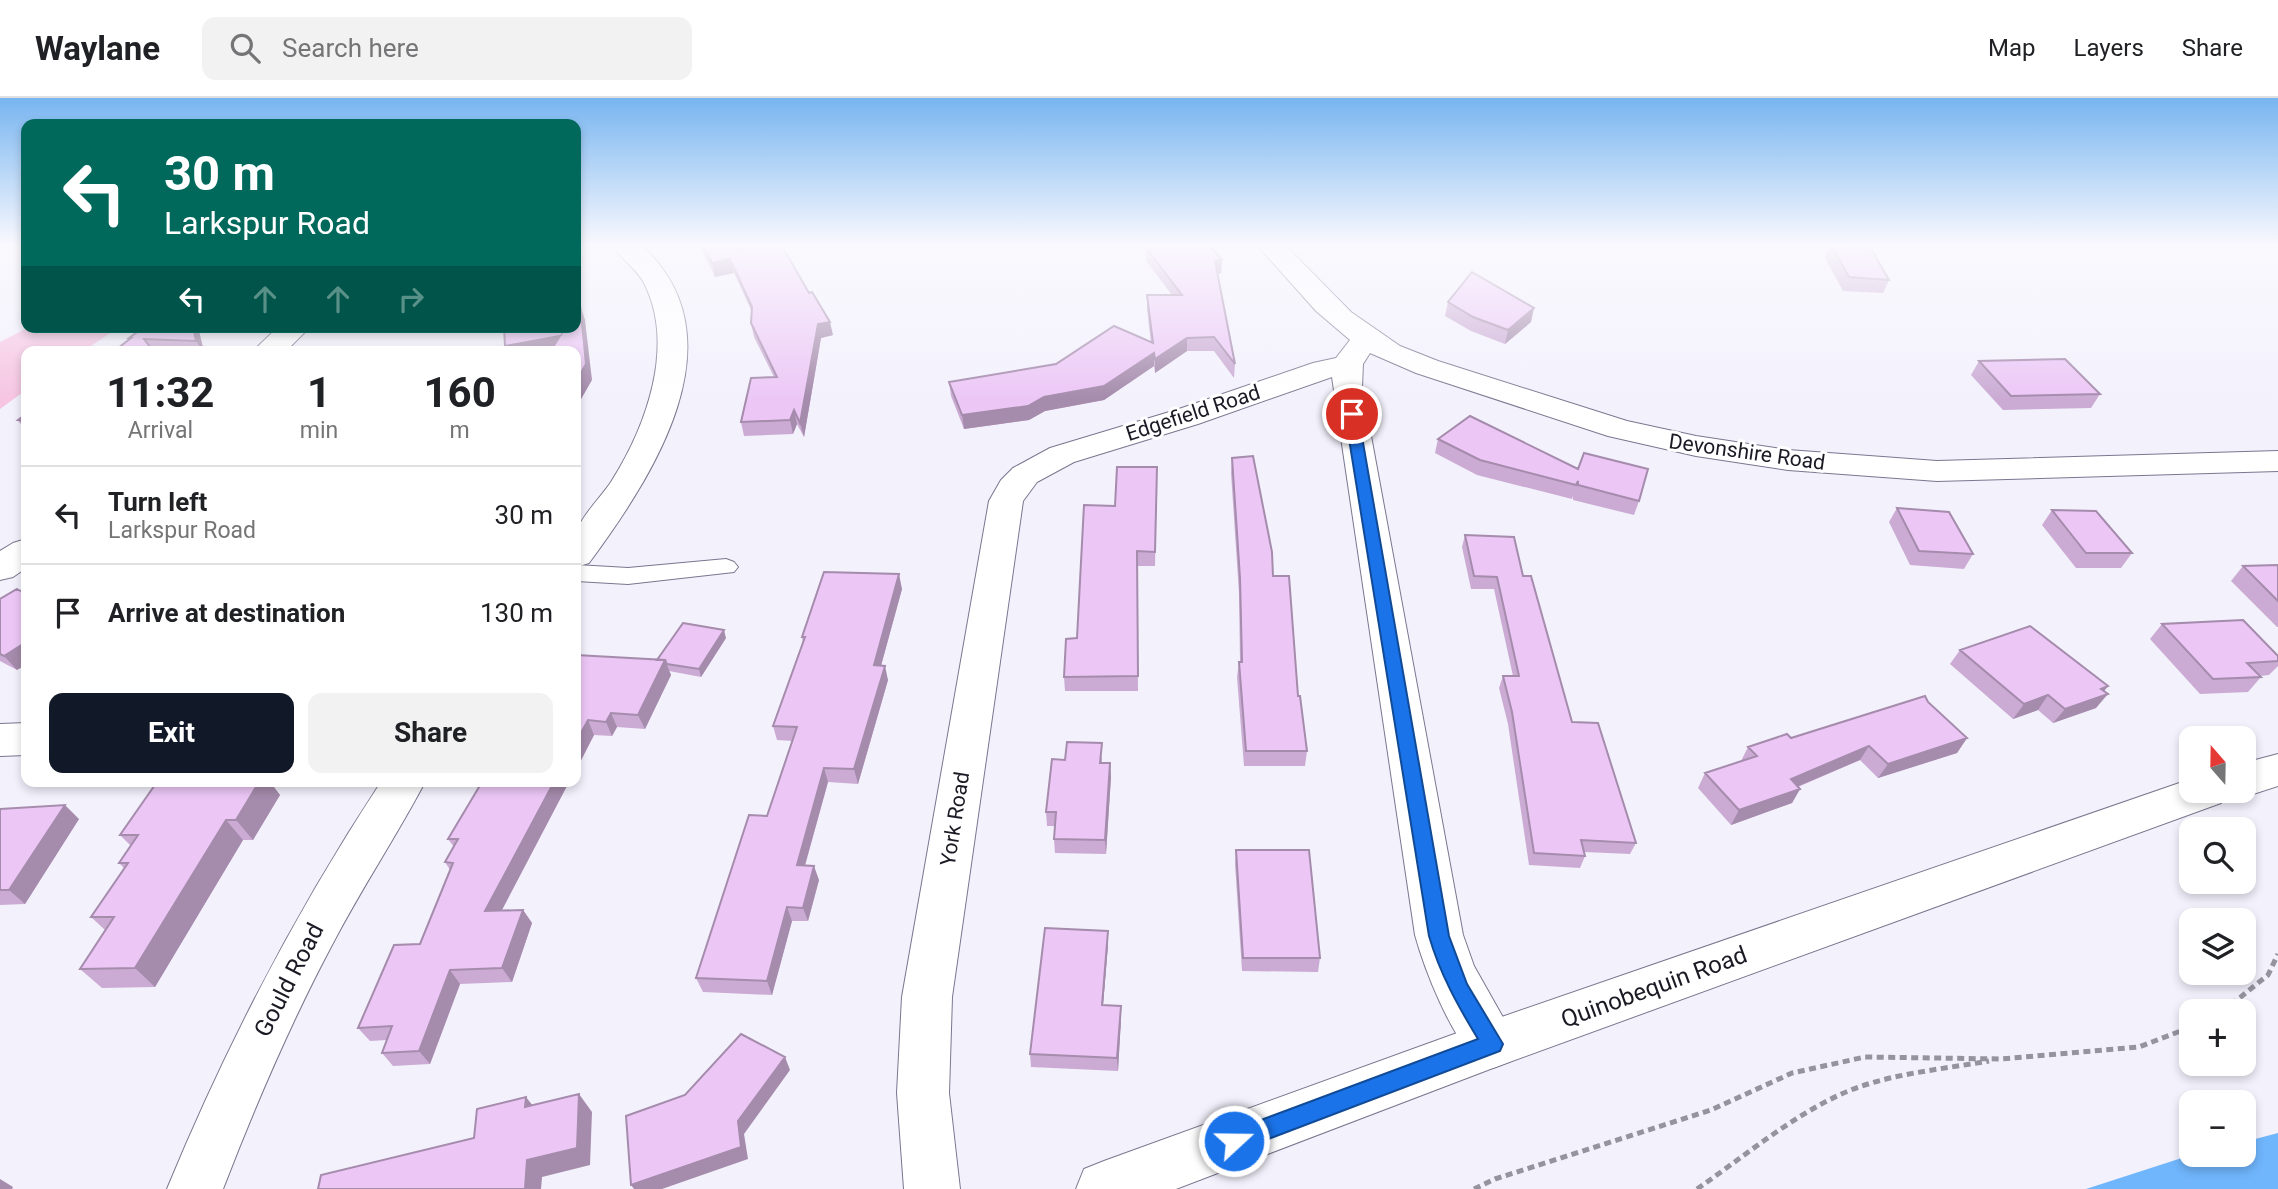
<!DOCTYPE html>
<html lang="en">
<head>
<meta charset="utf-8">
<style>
  :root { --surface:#fff; --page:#f2f2f2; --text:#202124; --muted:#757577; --line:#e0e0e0; --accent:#111827 }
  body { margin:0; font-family:Roboto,sans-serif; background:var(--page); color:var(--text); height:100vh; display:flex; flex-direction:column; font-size:26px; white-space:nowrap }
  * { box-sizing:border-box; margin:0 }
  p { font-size:23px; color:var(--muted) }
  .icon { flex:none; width:38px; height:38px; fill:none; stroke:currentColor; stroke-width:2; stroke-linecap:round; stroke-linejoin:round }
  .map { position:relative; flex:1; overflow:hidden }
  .side { position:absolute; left:21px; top:248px; width:560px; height:441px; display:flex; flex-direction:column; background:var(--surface); border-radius:14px; box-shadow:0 4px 10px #0003 }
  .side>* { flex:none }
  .guide { position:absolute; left:21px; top:21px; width:560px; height:214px; border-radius:14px; box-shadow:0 4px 10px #0003; background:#00695c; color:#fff; overflow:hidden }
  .needle { width:46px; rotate:340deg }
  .tools { position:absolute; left:2179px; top:628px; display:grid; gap:14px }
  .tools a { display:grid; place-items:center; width:77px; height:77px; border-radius:14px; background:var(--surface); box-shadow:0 4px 10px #0003; font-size:35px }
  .pin { position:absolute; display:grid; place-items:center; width:60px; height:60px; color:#fff; margin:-30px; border:4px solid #fff; border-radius:50%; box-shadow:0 2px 7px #0007 }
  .me { position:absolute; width:77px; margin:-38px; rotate:69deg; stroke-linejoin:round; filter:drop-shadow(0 0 5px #0008) }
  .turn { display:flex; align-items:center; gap:24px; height:147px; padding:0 28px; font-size:32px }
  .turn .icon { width:91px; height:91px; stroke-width:2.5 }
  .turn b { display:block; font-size:49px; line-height:60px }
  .lanes { display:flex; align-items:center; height:66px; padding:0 28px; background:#0003; justify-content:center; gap:35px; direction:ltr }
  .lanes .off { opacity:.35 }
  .eta { display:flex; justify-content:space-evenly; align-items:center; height:119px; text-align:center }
  .eta b { font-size:42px; font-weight:700; line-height:49px }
  .cta { display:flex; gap:14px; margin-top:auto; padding:14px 28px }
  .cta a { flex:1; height:80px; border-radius:14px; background:var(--accent); color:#fff; font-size:28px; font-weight:700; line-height:80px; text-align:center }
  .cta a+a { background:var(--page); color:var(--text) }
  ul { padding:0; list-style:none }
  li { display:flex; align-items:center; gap:21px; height:98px; padding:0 28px; border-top:2px solid var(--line) }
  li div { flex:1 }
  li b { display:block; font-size:26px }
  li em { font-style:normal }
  header { display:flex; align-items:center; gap:42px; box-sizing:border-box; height:98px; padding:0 35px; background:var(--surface); border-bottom:2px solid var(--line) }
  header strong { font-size:33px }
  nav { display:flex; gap:38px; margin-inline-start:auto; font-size:24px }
  .search { width:490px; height:63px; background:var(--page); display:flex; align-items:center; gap:18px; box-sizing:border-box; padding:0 24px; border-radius:14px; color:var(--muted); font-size:26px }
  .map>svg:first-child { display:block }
  .green { fill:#f6c5e2 }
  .water { fill:#70b6fd }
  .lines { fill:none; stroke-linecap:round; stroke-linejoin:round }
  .lane-casing { stroke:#7b768f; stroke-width:2 }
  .street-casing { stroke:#7b768f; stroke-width:2 }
  .secondary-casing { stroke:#7b768f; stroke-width:2 }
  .path { stroke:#95939e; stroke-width:5; stroke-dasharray:7 4.5; stroke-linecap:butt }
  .lane { fill:#fff; fill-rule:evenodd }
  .street { fill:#fff; fill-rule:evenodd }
  .secondary { fill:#fff; fill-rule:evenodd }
  .wall { fill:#cbabd4 }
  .shaded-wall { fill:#a58bac }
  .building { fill:#ecc7f6; stroke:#a58bac; stroke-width:2 }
  .route { fill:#1a73e8; stroke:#114b97; stroke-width:2 }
  .labels { text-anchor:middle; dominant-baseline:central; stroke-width:6; stroke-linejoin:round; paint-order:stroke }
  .street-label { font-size:21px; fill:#1b1923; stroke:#fff }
  .near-street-label { font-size:24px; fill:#1b1923; stroke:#fff }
</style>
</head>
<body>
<header>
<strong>Waylane</strong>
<div class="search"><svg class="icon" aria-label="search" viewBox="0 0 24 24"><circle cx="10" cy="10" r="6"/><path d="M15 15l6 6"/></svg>Search here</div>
<nav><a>Map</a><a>Layers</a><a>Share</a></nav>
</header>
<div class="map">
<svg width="2278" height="1091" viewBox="0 0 2278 1091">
  <rect width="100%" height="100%" fill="#f3f1fc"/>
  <path class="green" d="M29 229H119L82 254H26V292L0 311V244Z"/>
  <path class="water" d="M2278 1035V1091H2086L2191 1057H2244V1044Z"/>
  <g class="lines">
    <g class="lane-casing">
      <path id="lane" d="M726 461 734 464 738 469 734 474 628 486 576 483V467L628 470Z"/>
    </g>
    <g class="street-casing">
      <path id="street" d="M613 148H642C744 241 651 381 589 465L576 469C576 459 573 441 577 432 584 415 601 399 611 384 646 329 676 248 644 185 636 170 622 162 613 148Z
        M1258 148H1286L1351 214 1400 248 1438 263 1627 323 1696 338 1788 352 1937 363 2278 353V373L1937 383 1788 372 1696 358 1608 338 1416 275 1370 255 1363 266 1362 289 1463 837 1474 868 1518 946 1511 963 1493 970C1487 967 1478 965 1474 960 1449 933 1425 873 1415 837L1332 279 1198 326 1074 364 1037 384 1023 403 952 899 949 995 960 1091H904L897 995 902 899 989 403 1001 382 1013 370 1050 350 1176 312 1313 265 1336 260 1350 242 1316 213Z
        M26 625V657L0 658V626Z
        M381 684H425C396 739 361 791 332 847 290 926 255 1008 223 1091H167C226 948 296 813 381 684Z"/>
    </g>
    <g class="secondary-casing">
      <path id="secondary" d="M278 229H310L285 254H252Z
        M26 441V470L13 479 0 482V453L13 445Z
        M2278 656V688L2244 699 2229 694 2244 693V665Z
        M2191 681V693H2228L2221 705 1493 970 1176 1091H1076L1084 1071 1104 1063 1493 922Z"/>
    </g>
    <path class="path" d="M2222 914 2268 877 2278 856
      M1474 1091 1495 1081 1711 1012 1792 975 1865 959 2001 961 2139 949 2191 929
      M1697 1091C1742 1060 1787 1022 1837 998 1883 976 1938 972 1989 963"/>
    <use href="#lane" class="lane"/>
    <use href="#street" class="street"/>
    <use href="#secondary" class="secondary"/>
  </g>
  <path class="wall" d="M700 148H739V151L833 237 821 240 804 339 797 326 793 336 744 338 741 324 774 279 754 239 751 225 752 214 734 175 715 179Z
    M1830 148H1858L1889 182 1883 195 1843 193 1825 160Z
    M1146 150 1222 162 1221 175 1217 176 1235 266 1234 280 1214 253H1187L1155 275 1154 268 1104 302 1045 313 1029 322 964 331 951 298 949 284 1056 266 1151 245 1147 211V197H1172L1146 163Z
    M1448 204 1531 224 1505 246 1471 233 1445 218Z
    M198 229 204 254H113L130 241 129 240Z
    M1979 263 2100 296 2091 310 2003 312 1971 277Z
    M26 316V334L18 322Z
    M1438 341 1639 403 1634 417 1573 402V398L1572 401 1477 377 1435 355Z
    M1232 360 1273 478 1298 598 1307 653 1305 668H1244L1237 579 1239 564H1240L1239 495 1231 375Z
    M1157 369 1155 468H1137L1138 593H1065L1064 579 1077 540 1115 408Z
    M1897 410 1973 456 1964 471 1910 467 1889 424Z
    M2052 412 2132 455 2121 470H2076L2042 427Z
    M1465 437 1523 478 1572 624 1636 745 1630 756 1584 754 1585 758 1580 770 1529 767 1508 626 1499 590 1503 578H1513L1494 491H1471L1462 449Z
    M2278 467V529H2277L2231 483 2243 468Z
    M902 491 881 568 888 582 858 686 828 684 805 768 819 782 808 823H792L772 897 703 894 696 880 767 718 793 643 777 642 773 628 803 545 802 539Z
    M0 501 17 572 0 563Z
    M2162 526 2278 558V568L2269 577 2260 578 2261 579 2248 594 2200 596 2150 541Z
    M726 540 701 579 669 573 671 577 645 631 617 629 612 638 594 637 576 672V557L657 562Z
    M1960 552 2108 588 2104 593 2096 610 2053 625 2038 612 2013 621 1950 566Z
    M1928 604 1967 640 1957 655 1878 680 1860 662 1798 689 1800 691 1792 705 1731 727 1698 690 1705 675 1741 663 1748 649 1791 640Z
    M1102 659V665H1110L1111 679 1106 756 1055 755 1054 741 1055 728H1047L1046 714 1065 662Z
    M157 684H270L280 697 253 742H243L155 889 102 890 80 871 105 832 91 819 124 770 119 765 131 748 120 737Z
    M569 684 502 812H523L532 825 512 884 460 886 430 966 393 968 382 955 387 942 370 943 358 930 420 846 450 772 445 764 454 749 448 741Z
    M0 711 79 721 25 806 0 807Z
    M1236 752 1320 860 1318 874 1242 873 1235 766Z
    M1108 833V847L1103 907 1121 908V921L1118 973 1031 969 1030 956Z"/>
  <path class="shaded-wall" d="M730 161 734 175 715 179 712 165Z
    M1222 162 1221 175 1214 176 1215 163Z
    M580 206 585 222 592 282 576 310V283Z
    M1534 210 1531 224 1505 246 1508 232Z
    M830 224 833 237 821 240 804 339 800 325 818 226Z
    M193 229H198L204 254 196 243Z
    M560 238 566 254H507L505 248Z
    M1187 240V253L1155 275V261Z
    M1154 255V268L1104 302 1045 313 1029 322 964 331 962 317 1044 299Z
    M794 312 797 326 793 336 790 322Z
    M899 476 902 491 877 582 874 567Z
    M724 532 726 540 701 579 699 571Z
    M26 544V567L17 572 4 558Z
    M665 562 671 577 645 631 638 617Z
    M885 568 888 582 858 686 854 671Z
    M2108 588 2100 598 2108 596 2096 610 2053 625 2065 611 2101 591Z
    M2048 597 2038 612 2013 621 2024 606Z
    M611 615 617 629 612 638 606 624Z
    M588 622 594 637 576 672V644Z
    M1967 640 1957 655 1878 680 1888 666Z
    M1869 648 1860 662 1782 695 1791 681Z
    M1110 665 1111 679 1106 756 1105 742Z
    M824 670 828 684 801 781 797 767Z
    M259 684H270L280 697 253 742 236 722Z
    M554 684H569L494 827 485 813Z
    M1800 691 1792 705 1731 727 1739 712Z
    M65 707 79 721 25 806 9 792Z
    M226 722 243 742 155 889 135 870Z
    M814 768 819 782 808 823 803 810Z
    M787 809 792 823 772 897 767 883Z
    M523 812 532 825 512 884 502 870Z
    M1108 833V847L1102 920V907Z
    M450 872 460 886 430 966 419 953Z
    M1121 908V921L1118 973 1117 960Z
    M785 959 790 972 744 1036 748 1061 662 1091H634L631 1087 738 1023Z
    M579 996 592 1014 590 1067 542 1079 541 1091H525L527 1062Z
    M526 999 540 1017 525 1009Z
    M0 1081 13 1089 12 1091H0Z"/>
  <path class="building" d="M703 148H738V151L751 148H782L809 195 812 194 830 224 818 226 800 325 794 312 790 322 741 324 751 280 777 279 751 225 752 209 730 161 712 165Z
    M1154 148H1210L1222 162 1215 163 1235 266 1214 239 1187 240 1155 261 1154 255 1104 288 1044 299 1028 308 962 317 949 284 1056 266 1114 228 1153 245 1147 197H1182L1146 150Z
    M1832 148 1870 149 1889 182 1849 179Z
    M1472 174 1534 210 1508 232 1473 219 1448 204Z
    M580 206 586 266 576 283V254H550L560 238 505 248 504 229H561L562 235 565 229H576V213Z
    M144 229H193L196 243 144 241 154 254H113L131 240H129Z
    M2065 261 2100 296 2011 298 1979 263Z
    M26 316V323L18 322Z
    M1470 318 1578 371 1584 355 1648 371 1639 403 1578 387V383L1576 387 1480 362 1438 341Z
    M1253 358 1272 454 1273 478H1289L1298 598H1300L1307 653H1246L1239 564H1242L1240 480 1232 360Z
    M1117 369H1157L1155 454 1137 453 1138 578 1064 579 1066 541 1077 540 1084 407 1115 408Z
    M1897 410 1949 414 1973 456 1919 453Z
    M2052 412 2096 413 2132 455H2086Z
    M1465 437 1514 439 1523 478H1531L1572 624 1598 625 1636 745 1581 742 1585 758 1534 755 1512 614 1503 578H1519L1497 479 1474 478Z
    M2278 467V503L2243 468Z
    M824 474 899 476 874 567 885 568 854 671 824 670 797 767 814 768 803 810 787 809 767 883 696 880 749 717 767 718 797 629 773 628 805 539H802Z
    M17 491 26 496V544L4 558 0 556V501Z
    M2243 522 2278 558V563L2247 565 2261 579 2213 581 2162 526Z
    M683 525 724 532 699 571 667 566 665 562H657Z
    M2030 528 2108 588 2101 591 2108 596 2065 611 2048 597 2024 606 1960 552Z
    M576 557 665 562 638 617 611 615 606 624 588 622 576 644Z
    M1925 598 1928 604 1967 640 1888 666 1869 648 1791 681 1800 691 1739 712 1705 675 1757 658 1748 649 1787 636 1791 640Z
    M1067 644 1102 645 1100 665H1110L1105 742 1054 741 1056 714H1046L1052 661 1065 662Z
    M157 684H259L236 722H226L135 870 80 871 114 819H91L128 765H119L138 737H120Z
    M482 684H554L485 813 523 812 502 870 450 872 419 953 382 955 392 928 358 930 394 847 420 846 453 765 445 764 458 741H448Z
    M65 707 9 792H0V711Z
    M1236 752H1309L1320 860H1243Z
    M1045 830 1108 833 1102 907 1121 908 1117 960 1030 956Z
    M741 936 785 959 738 1023 741 1049 631 1087 626 1018 685 997Z
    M579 996 577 1050 527 1062 525 1091H318L321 1077 474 1040 477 1011 526 999 525 1009Z"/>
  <linearGradient id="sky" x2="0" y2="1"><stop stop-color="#78b5f0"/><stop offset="0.49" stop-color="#faf9fe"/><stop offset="1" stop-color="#faf9fe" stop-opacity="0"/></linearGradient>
  <rect width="2278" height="301" fill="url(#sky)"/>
  <path class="route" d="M1352 312 1358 316 1449 838 1467 886 1503 946 1500 953 1234 1054 1226 1050 1223 1043 1226 1035 1478 941C1458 908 1440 876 1429 838L1345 316Z"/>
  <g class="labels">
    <g class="street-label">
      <text transform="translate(1193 315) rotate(-18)">Edgefield Road</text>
      <text transform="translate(1747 354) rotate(8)">Devonshire Road</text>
      <text transform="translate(955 721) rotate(-81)">York Road</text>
    </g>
    <g class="near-street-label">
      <text transform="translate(289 882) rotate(-63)">Gould Road</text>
      <text transform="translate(1654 889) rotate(-20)">Quinobequin Road</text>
    </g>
  </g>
</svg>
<div class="tools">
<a><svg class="needle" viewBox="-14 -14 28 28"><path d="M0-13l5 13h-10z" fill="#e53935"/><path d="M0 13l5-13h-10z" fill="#757577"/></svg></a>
<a><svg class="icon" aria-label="search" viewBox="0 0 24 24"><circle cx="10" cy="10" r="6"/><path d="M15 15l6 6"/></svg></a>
<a><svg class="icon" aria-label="layers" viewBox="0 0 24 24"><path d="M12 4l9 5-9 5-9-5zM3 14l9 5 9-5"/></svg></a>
<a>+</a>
<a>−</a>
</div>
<div class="pin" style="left:1352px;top:316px;background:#d93025"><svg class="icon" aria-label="arrive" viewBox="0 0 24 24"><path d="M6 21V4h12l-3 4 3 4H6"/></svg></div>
<svg class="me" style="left:1234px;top:1043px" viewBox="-20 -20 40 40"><circle r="17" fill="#1a73e8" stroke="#fff" stroke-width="3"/><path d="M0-11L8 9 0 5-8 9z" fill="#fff"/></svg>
<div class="guide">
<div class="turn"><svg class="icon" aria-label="left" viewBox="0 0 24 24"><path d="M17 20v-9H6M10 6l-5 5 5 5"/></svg><div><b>30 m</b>Larkspur Road</div></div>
<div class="lanes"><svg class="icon" aria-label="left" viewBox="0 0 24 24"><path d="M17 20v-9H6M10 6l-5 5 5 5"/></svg><svg class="icon off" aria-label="ahead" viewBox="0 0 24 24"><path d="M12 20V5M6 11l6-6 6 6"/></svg><svg class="icon off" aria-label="ahead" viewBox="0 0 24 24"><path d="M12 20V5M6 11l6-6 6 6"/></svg><svg class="icon off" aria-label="right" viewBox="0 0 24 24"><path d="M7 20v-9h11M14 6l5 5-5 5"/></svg></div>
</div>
<section class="side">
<div class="eta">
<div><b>11:32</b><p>Arrival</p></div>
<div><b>1</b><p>min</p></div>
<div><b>160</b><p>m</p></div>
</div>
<ul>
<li><svg class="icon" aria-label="left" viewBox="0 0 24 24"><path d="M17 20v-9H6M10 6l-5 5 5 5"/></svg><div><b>Turn left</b><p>Larkspur Road</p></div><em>30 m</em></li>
<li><svg class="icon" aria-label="arrive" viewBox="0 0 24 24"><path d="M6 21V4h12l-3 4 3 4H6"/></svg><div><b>Arrive at destination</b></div><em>130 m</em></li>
</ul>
<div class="cta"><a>Exit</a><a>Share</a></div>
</section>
</div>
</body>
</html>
